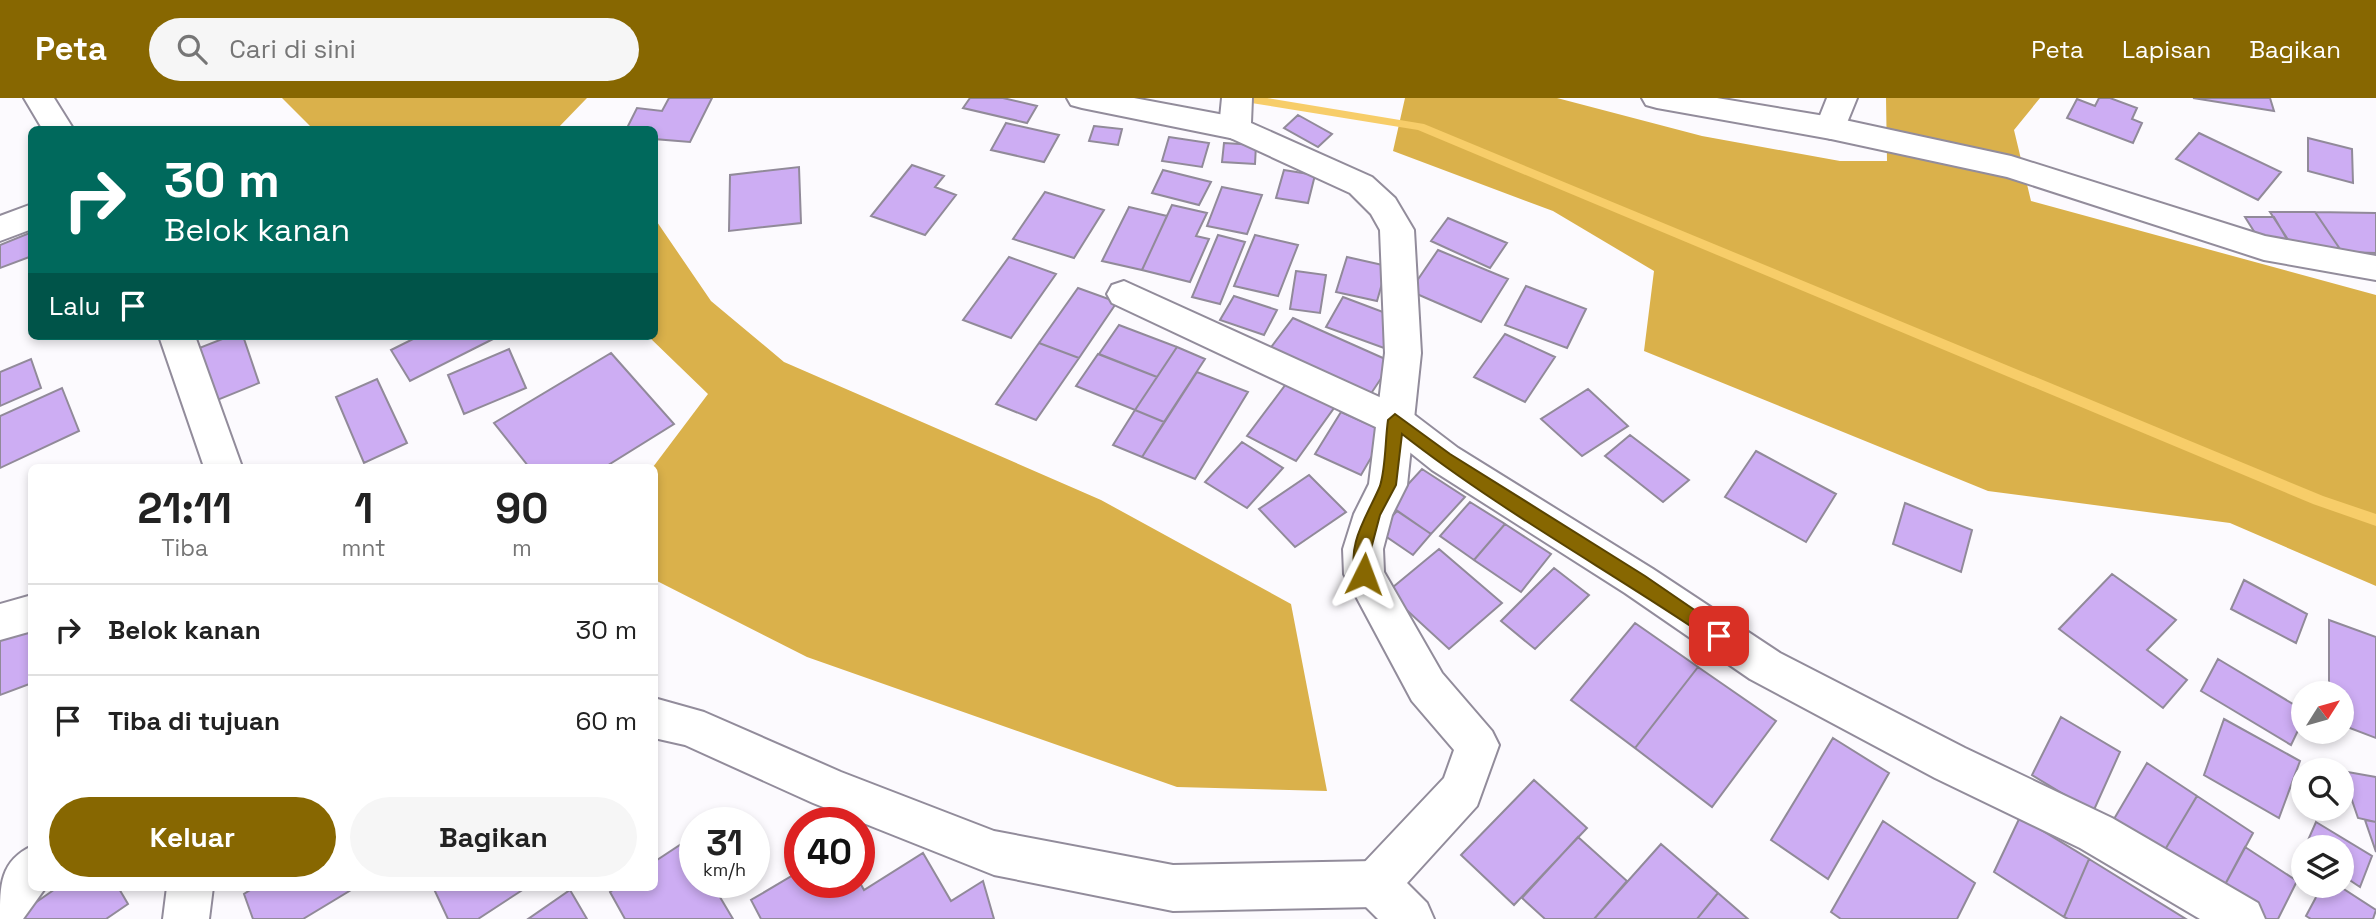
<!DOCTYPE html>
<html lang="id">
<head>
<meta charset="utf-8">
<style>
  :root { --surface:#fff; --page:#f6f6f6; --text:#222; --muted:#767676; --line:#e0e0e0; --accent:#876701 }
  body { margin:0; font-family:"Space Grotesk",sans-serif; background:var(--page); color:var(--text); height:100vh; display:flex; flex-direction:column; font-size:26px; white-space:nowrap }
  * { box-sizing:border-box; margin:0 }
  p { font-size:23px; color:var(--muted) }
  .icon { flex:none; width:38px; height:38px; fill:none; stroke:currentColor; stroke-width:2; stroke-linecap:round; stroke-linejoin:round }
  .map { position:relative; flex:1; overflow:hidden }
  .drawer { position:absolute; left:28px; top:366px; width:630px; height:427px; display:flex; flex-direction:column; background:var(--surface); border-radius:10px; box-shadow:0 4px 10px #0003 }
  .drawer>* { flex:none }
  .banner { position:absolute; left:28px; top:28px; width:630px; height:214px; border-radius:10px; box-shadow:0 4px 10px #0003; background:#00695c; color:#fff; overflow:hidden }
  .needle { width:46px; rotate:53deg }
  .fabs { position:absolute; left:2291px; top:583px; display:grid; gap:14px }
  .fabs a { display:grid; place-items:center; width:63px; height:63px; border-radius:50%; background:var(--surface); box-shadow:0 4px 10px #0003; font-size:35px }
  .speed { position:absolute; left:679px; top:709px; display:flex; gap:14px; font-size:35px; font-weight:700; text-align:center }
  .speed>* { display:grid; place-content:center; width:91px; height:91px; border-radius:50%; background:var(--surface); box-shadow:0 4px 10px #0003; line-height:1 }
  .speed small { font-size:18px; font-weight:400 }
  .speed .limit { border:10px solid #d22; background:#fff; color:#111 }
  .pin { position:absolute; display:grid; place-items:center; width:60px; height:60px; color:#fff; margin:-30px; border-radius:14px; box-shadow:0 4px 10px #0006 }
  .me { position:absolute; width:77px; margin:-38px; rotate:3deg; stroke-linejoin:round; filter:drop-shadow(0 0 5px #0008) }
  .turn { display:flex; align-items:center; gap:24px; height:147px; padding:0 21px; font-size:32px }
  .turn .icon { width:91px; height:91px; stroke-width:2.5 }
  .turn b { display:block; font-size:49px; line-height:60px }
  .then { display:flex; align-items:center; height:66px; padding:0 21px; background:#0003; gap:14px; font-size:26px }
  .eta { display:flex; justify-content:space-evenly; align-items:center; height:119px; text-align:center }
  .eta b { font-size:42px; font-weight:700; line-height:49px }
  .button { display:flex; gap:14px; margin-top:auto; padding:14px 21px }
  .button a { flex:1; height:80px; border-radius:42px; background:var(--accent); color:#fff; font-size:28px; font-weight:700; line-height:80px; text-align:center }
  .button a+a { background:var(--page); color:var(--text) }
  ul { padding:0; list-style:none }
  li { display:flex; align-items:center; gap:21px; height:91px; padding:0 21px; border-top:2px solid var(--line) }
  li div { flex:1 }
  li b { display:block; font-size:26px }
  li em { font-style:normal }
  header { display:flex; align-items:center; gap:42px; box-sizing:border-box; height:98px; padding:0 35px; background:var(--accent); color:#fff }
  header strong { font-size:33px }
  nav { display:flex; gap:38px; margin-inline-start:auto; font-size:24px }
  .search { width:490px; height:63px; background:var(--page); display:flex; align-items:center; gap:18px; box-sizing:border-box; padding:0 24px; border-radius:38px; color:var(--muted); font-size:26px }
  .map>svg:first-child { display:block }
  .forest { fill:#dab14b }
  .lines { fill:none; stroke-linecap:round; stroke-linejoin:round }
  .stream { fill:#f7cd69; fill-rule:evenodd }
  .building { fill:#cdadf3; stroke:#918a99; stroke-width:2 }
  .minor-casing { stroke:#928c9b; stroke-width:4 }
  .tertiary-casing { stroke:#928c9b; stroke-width:4 }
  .minor { fill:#fff; fill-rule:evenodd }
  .tertiary { fill:#fff; fill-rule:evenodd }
  .route { fill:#876701; stroke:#584301; stroke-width:2 }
</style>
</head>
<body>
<header>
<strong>Peta</strong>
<div class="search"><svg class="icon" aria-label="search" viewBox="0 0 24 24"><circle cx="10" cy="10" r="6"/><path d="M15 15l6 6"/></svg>Cari di sini</div>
<nav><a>Peta</a><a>Lapisan</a><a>Bagikan</a></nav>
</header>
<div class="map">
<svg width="2376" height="821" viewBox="0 0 2376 821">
  <rect width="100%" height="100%" fill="#fcfafe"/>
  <path class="forest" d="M282 0H587L556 32 313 31Z
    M1405 0H1557L1702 38 1840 63H1887L1886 0H2040L2014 32 2031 103 2376 197V488L2230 425 1988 393 1644 253 1654 173 1553 113 1393 53Z
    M655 121 711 203 784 264 1101 402 1291 506 1327 693 1177 689 807 559 655 482 653 369 708 296 648 238H654Z"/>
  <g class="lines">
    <path class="stream" d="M1239 0H1267L1424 26 2323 398 2376 416V428L2313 406 1418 32 1245 4Z"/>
  </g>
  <path class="building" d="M669 0H712L690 44 654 41V32H626L637 10 662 13Z
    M970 0H1003L1037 8 1027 25 963 10Z
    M2099 0H2110L2137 10 2132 21 2142 25 2133 45 2067 20 2077 1 2095 8Z
    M2193 0H2270L2274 13Z
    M1298 17 1332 36 1318 49 1284 30Z
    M1006 25 1059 37 1044 64 991 52Z
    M1094 28 1122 31 1118 47 1089 43Z
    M2199 35 2281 74 2258 102 2176 61Z
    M1169 39 1209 45 1202 69 1162 63Z
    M2308 40 2352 51 2353 85 2308 73Z
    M1224 45 1256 47 1255 66 1222 64Z
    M912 67 944 78 935 89 956 97 925 137 871 118Z
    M799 69 801 125 729 133 730 77Z
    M1163 72 1211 84 1199 107 1152 95Z
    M1284 72 1315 77 1308 105 1276 100Z
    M1222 89 1262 97 1247 136 1207 128Z
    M1045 94 1104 112 1074 160 1013 141Z
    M1172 107 1207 115 1196 138 1209 141 1190 184 1142 172Z
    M1129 109 1167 118 1142 172 1102 163Z
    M2270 114H2315L2342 154H2296Z
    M2315 114 2376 115V155L2342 154Z
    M2245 119H2274L2288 143H2260Z
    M1448 120 1507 145 1490 170 1431 143Z
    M32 134V158L0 170V147Z
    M1218 137 1245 144 1220 206 1192 199Z
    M1255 137 1298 147 1278 198 1234 188Z
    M1438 152 1508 181 1481 224 1410 193Z
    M1009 159 1056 176 1011 240 963 222Z
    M1347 159 1387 168 1377 203 1336 194Z
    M1296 173 1326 177 1320 215 1290 211Z
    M1526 188 1586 211 1567 250 1505 227Z
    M1078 190 1117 204 1079 260 1039 245Z
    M1234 198 1277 212 1264 237 1220 222Z
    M1343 199 1399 220 1384 250 1326 229Z
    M1293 220 1392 264 1370 297 1269 252Z
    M1119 227 1177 249 1157 279 1099 256Z
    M1505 236 1555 259 1525 304 1474 279Z
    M230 238H243L259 285 210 305 194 252Z
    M419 238H499L410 283 391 252Z
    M1039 245 1079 260 1036 322 996 306Z
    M1177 249 1205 261 1164 324 1135 312Z
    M509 251 526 290 464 316 448 277Z
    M611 255 674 326 605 369H529L494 325Z
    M1098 256 1157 279 1135 312 1076 288Z
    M31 261 41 290 0 308V274Z
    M1197 274 1248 294 1195 381 1142 359Z
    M377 281 407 345 364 365 336 299Z
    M1286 286 1334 310 1296 363 1247 338Z
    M62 290 79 333 0 370V318Z
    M1588 291 1628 328 1582 358 1541 321Z
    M1135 312 1164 324 1142 359 1113 347Z
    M1341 314 1386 334 1361 377 1315 356Z
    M1630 337 1689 382 1663 404 1605 358Z
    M1242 344 1283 370 1247 410 1205 384Z
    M1756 353 1836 396 1806 444 1725 399Z
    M1422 371 1465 399 1431 436 1389 407Z
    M1309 377 1346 414 1295 449 1259 411Z
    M1470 404 1505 426 1474 462 1440 438Z
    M1905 405 1972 432 1961 474 1893 446Z
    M1397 413 1431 436 1413 457 1378 433Z
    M1505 426 1551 456 1521 494 1474 462Z
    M1439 451 1502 505 1449 551 1387 494Z
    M1554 470 1589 497 1535 551 1501 523Z
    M2112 476 2176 522 2147 552 2187 582 2163 610 2059 531Z
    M2244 482 2307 516 2296 545 2231 511Z
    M2329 522 2376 539V640L2342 627V595H2329Z
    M1635 525 1698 569 1635 650 1571 602Z
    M32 530V585L0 597V542Z
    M2218 561 2303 612V622L2291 647 2201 593Z
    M1698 569 1776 623 1712 709 1635 650Z
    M2061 619 2120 654 2093 714 2032 677Z
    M2224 621 2300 663 2279 720 2204 677Z
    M1833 640 1889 675 1828 781 1771 742Z
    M2147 665 2197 698 2163 755 2114 721Z
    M2342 673 2376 679V724L2358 720Z
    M1534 682 1587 730 1514 807 1461 757Z
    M2197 698 2253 735 2221 794 2163 755Z
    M2020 719 2089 761 2064 819 1994 774Z
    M2365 722 2376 724V754Z
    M1883 723 1975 785 1957 821H1841L1831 814Z
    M2316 724 2372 758 2360 789 2342 777V749H2305Z
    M1578 739 1627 783 1594 821H1545L1522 800Z
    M686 743 695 757V784H711L733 821H625L610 794 617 789H654V764Z
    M1661 746 1718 795 1697 821H1594Z
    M2245 749 2297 783 2278 821H2259L2221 794Z
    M923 755 951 803 983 783 994 821H761L751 802 800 773V784L859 783 864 792Z
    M2089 761 2186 821H2068L2064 819Z
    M2322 788H2339L2376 812 2373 821H2311L2306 818Z
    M58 789H118L128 806 106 821H12Z
    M255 789H356L303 821H253L244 796Z
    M433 789H527L478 821H448Z
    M570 792 587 821H528Z
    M1718 795 1748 821H1697Z"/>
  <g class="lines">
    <g class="minor-casing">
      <path id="minor" d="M24 0H54L74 32H43Z
        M1067 0H1134L1235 19 1246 23 1251 30 1246 37 1235 41 1082 10 1071 7Z
        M1827 0H1857L1842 37 1831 41 1820 37 1815 30Z
        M32 106V131L0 143V118Z
        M1124 183 1408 312 1458 350 1653 471 1780 555 1965 650 2112 720 2258 805 2265 821H2200L2080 750 1935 680 1750 581 1625 495 1432 372 1382 332 1112 205 1107 196 1112 187Z
        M159 238H195L242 369H204Z
        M32 497V533L0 542V506Z
        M654 600 704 614 841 674 994 733 1173 767 1375 763 1391 770 1398 786 1391 802 1375 809 1173 813 994 777 813 705 685 647 654 640Z
        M32 748V789H46L23 821H0C0 787 0 763 32 748Z
        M167 789H213L209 821H163Z"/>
    </g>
    <g class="tertiary-casing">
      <path id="tertiary" d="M1222 0H1252L1251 25 1372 79 1395 100 1414 132 1421 255 1407 387 1392 417 1383 451 1384 474 1442 575 1492 633 1499 647 1477 708 1407 785 1427 805 1434 821H1378L1359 802 1352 786 1359 770 1444 680 1454 652 1412 603 1344 476 1343 451 1354 416 1369 386 1385 255 1380 132 1371 116 1350 95 1224 37 1219 30Z
        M1642 0H1717L1831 19 2011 58 2265 138 2376 158V182L2264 162 2007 79 1831 41 1657 10 1646 7Z"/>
    </g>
    <use href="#minor" class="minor"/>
    <use href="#tertiary" class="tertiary"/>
  </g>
  <path class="route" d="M1395 316 1450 356 1645 478 1725 533 1727 538 1725 543H1713C1610 473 1499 412 1402 336L1396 387 1380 417 1371 451 1369 481H1358C1343 450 1369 415 1380 388 1386 368 1385 343 1388 322Z"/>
</svg>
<div class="fabs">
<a><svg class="needle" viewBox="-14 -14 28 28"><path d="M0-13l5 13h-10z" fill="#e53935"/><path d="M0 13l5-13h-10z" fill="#767676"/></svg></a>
<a><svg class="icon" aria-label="search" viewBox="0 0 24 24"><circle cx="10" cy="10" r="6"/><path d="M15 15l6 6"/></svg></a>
<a><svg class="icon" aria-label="layers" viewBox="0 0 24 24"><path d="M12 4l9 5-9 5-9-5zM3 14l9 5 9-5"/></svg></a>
</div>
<div class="speed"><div>31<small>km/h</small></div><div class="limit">40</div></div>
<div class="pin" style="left:1719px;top:538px;background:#d93025"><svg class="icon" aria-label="arrive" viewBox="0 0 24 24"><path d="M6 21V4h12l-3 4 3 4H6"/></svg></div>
<svg class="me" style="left:1364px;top:476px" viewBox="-20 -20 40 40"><path d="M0-17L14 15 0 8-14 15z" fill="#876701" stroke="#fff" stroke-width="4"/></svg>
<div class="banner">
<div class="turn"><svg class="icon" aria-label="right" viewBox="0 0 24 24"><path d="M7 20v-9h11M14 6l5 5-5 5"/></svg><div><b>30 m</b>Belok kanan</div></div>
<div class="then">Lalu<svg class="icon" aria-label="arrive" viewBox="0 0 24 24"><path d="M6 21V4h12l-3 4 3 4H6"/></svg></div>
</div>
<section class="drawer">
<div class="eta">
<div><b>21:11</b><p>Tiba</p></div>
<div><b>1</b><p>mnt</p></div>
<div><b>90</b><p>m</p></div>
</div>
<ul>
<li><svg class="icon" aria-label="right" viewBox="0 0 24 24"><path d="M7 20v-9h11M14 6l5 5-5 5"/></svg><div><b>Belok kanan</b></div><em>30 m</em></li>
<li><svg class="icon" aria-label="arrive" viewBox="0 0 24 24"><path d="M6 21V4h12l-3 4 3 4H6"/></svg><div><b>Tiba di tujuan</b></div><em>60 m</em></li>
</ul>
<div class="button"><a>Keluar</a><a>Bagikan</a></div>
</section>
</div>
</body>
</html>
